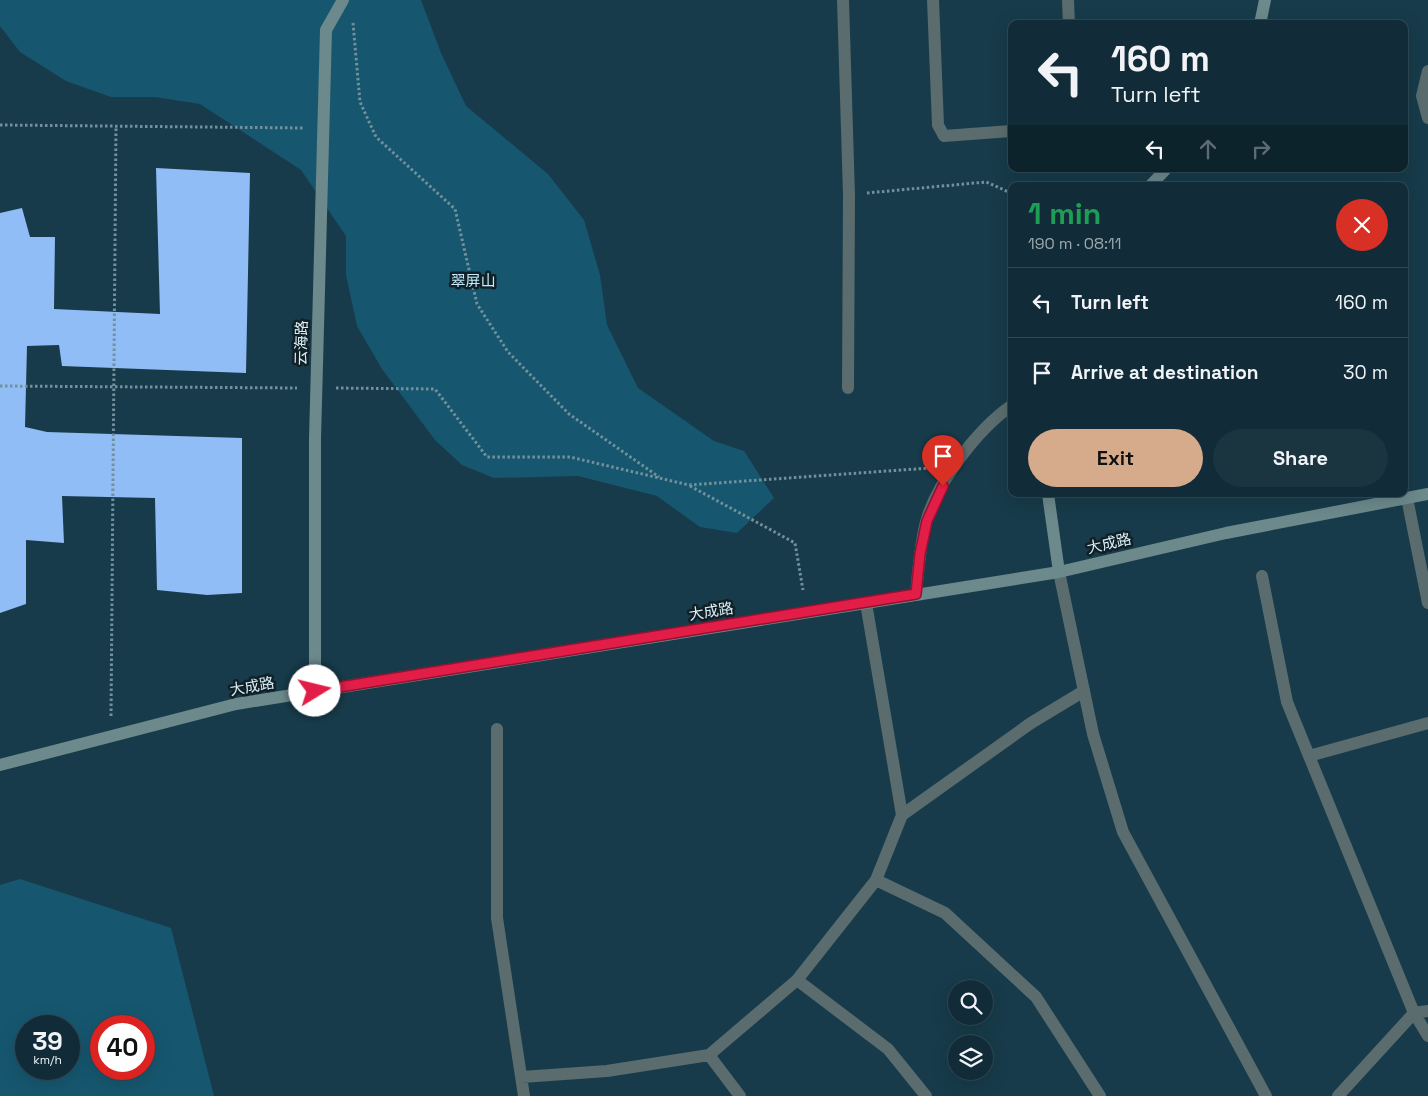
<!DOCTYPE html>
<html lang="en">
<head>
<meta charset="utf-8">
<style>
  :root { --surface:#112c38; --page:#1a3440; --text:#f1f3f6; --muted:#9ca7ae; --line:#304853; --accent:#d6ab8b }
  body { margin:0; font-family:"Space Grotesk","Noto Sans SC",sans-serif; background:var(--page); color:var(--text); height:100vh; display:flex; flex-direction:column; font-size:19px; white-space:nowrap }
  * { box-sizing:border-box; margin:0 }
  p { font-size:16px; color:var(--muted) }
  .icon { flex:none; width:28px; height:28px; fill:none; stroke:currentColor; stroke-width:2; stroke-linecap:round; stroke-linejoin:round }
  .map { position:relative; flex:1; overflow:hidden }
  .panel { position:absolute; left:1008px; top:182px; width:400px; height:315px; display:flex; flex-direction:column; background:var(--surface); border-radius:10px; box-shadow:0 5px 20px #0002,0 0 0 1px var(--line) }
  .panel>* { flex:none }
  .banner { position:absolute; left:1008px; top:20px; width:400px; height:152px; border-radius:10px; box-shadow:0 5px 20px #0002,0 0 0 1px var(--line); background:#112c38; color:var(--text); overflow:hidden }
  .controls { position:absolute; left:948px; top:980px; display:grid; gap:10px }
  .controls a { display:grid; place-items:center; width:45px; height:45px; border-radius:50%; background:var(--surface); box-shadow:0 5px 20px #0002,0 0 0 1px var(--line); font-size:25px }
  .speed { position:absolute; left:15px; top:1015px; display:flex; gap:10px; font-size:25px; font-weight:700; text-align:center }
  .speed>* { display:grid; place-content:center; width:65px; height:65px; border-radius:50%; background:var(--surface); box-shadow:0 5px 20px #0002,0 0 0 1px var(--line); line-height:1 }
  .speed small { font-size:12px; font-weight:400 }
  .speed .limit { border:8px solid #d22; background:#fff; color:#111 }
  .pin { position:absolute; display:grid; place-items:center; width:42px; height:42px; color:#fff; margin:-51px -21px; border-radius:50% 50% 50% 0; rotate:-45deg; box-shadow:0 0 5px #0007 }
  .pin .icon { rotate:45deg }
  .me { position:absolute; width:55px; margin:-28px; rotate:81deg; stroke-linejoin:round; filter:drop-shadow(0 0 4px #0008) }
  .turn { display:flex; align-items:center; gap:18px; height:105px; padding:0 20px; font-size:22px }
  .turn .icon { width:65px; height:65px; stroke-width:2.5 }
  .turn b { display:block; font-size:35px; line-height:42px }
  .lanes { display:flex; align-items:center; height:48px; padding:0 20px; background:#0003; justify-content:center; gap:25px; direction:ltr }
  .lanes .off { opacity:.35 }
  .round { display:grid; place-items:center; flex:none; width:52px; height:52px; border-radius:26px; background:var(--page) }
  .head { display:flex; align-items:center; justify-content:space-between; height:85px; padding:0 20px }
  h1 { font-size:30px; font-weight:800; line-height:38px; color:#1e9e55 }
  .action { display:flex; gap:10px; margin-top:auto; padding:10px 20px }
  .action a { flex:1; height:58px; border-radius:30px; background:var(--accent); color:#111; font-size:20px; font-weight:800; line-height:58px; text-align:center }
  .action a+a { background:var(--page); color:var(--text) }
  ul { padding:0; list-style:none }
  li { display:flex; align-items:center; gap:15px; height:70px; padding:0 20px; border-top:1px solid var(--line) }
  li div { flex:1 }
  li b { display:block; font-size:19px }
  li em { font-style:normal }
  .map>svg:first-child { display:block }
  .green { fill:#16576f; fill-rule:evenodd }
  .building { fill:#90bdf5 }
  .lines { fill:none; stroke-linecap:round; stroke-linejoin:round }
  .path { stroke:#73909c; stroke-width:3; stroke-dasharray:2.5 2.5; stroke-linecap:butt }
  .lane { stroke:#5a6c6d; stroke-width:12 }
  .street { stroke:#5a6c6d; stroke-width:12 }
  .secondary { stroke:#6c898b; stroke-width:12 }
  .route-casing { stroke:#92132f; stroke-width:12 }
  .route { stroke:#e11d48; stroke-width:9 }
  .labels { text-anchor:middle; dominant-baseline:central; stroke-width:5; stroke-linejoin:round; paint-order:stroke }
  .park-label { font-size:15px; fill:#c1eafc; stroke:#112027 }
  .street-label { font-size:15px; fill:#daeef7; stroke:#112027 }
</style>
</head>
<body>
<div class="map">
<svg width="1428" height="1096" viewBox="0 0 1428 1096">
  <rect width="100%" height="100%" fill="#173b4a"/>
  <path class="green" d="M0 0H421L441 53 466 106 548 174 584 220 600 275 607 325 638 388 714 441 744 451 774 498 737 533 700 527 657 496 578 476 494 478 462 465 435 440 382 369 357 326 346 275V236L301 170 200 104 155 97H111L66 81 20 52 0 26Z
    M20 879 171 928 214 1096H0V885ZM26 1026H69V1069H26ZM101 1026H144V1069H101Z"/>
  <path class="building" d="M156 168 250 173 246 373 62 366 59 345 27 346 25 427 47 432 242 438V593L207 595 157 590 155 498 62 496 64 543 26 540V604L0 613V213L22 208 30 237H55L54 309 160 314Z"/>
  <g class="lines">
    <path class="path" d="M353 23 360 102 376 137 455 209 477 304 508 352 569 414 659 477
      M0 125 304 128
      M867 193 986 182 1011 193
      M0 386 297 388
      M336 388 435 389 487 457H570L689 485 930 468
      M690 486 795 543 803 590
      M111 716 116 127"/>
    <path class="lane" d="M843 0 849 195 848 388
      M933 0 938 125 944 136 1011 131
      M1068 0 1069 24
      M1428 71 1422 96 1428 118
      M1407 498 1428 603
      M1262 576 1287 702 1414 1013 1428 1036
      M916 595C918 570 920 546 926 522 937 482 978 429 1011 406
      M866 603 902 815
      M497 729V918L524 1096
      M1309 756 1428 723
      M876 880 945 913 1036 997 1100 1096
      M797 980 888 1049 926 1096
      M709 1055 740 1096
      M522 1077 607 1071 709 1055 797 980 876 880 902 815 1031 723 1084 691
      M1338 1096 1414 1013 1428 1011"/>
    <path class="street" d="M1059 572 1093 734 1123 832 1266 1096"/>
    <path class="secondary" d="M1260 24 1265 0
      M1150 186 1166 169
      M1048 494 1059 572
      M315 691V439L326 30 343 0
      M0 765 236 704 1059 572 1226 533 1428 494"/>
  </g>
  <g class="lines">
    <g class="route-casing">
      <path id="route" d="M315 691 916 594 920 554 927 521 943 486"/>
    </g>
    <use href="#route" class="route"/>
  </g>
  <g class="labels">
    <g class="park-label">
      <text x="473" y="280">翠屏山</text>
    </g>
    <g class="street-label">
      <text transform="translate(301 343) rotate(-89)">云海路</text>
      <text transform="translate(1109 543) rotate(-13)">大成路</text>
      <text transform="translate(711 611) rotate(-9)">大成路</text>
      <text transform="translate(252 686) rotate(-10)">大成路</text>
    </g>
  </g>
</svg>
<div class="controls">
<a><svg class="icon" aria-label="search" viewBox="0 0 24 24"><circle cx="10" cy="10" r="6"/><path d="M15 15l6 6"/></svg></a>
<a><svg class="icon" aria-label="layers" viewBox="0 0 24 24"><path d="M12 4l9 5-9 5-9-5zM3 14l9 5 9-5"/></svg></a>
</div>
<div class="speed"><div>39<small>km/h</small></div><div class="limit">40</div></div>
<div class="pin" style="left:943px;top:486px;background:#d93025"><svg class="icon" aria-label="arrive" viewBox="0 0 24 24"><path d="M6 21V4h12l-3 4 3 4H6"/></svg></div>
<svg class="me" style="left:315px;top:691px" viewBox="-20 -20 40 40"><circle r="19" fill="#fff"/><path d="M0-13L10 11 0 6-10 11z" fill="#e11d48"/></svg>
<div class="banner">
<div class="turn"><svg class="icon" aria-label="left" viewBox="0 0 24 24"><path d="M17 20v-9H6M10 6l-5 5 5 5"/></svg><div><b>160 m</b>Turn left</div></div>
<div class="lanes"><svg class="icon" aria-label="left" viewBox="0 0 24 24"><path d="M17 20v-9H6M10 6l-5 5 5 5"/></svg><svg class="icon off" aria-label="ahead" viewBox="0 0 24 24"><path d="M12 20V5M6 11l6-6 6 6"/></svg><svg class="icon off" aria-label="right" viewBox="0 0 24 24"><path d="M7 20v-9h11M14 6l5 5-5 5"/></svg></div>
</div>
<section class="panel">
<div class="head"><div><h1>1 min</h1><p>190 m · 08:11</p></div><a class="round" style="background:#d93025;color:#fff"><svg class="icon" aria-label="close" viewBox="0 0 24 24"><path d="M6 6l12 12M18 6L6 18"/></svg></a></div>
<ul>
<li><svg class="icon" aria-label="left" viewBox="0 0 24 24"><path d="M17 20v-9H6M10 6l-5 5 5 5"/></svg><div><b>Turn left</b></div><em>160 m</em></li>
<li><svg class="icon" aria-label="arrive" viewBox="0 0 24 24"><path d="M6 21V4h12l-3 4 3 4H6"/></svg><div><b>Arrive at destination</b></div><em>30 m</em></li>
</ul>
<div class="action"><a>Exit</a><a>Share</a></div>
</section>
</div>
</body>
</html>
